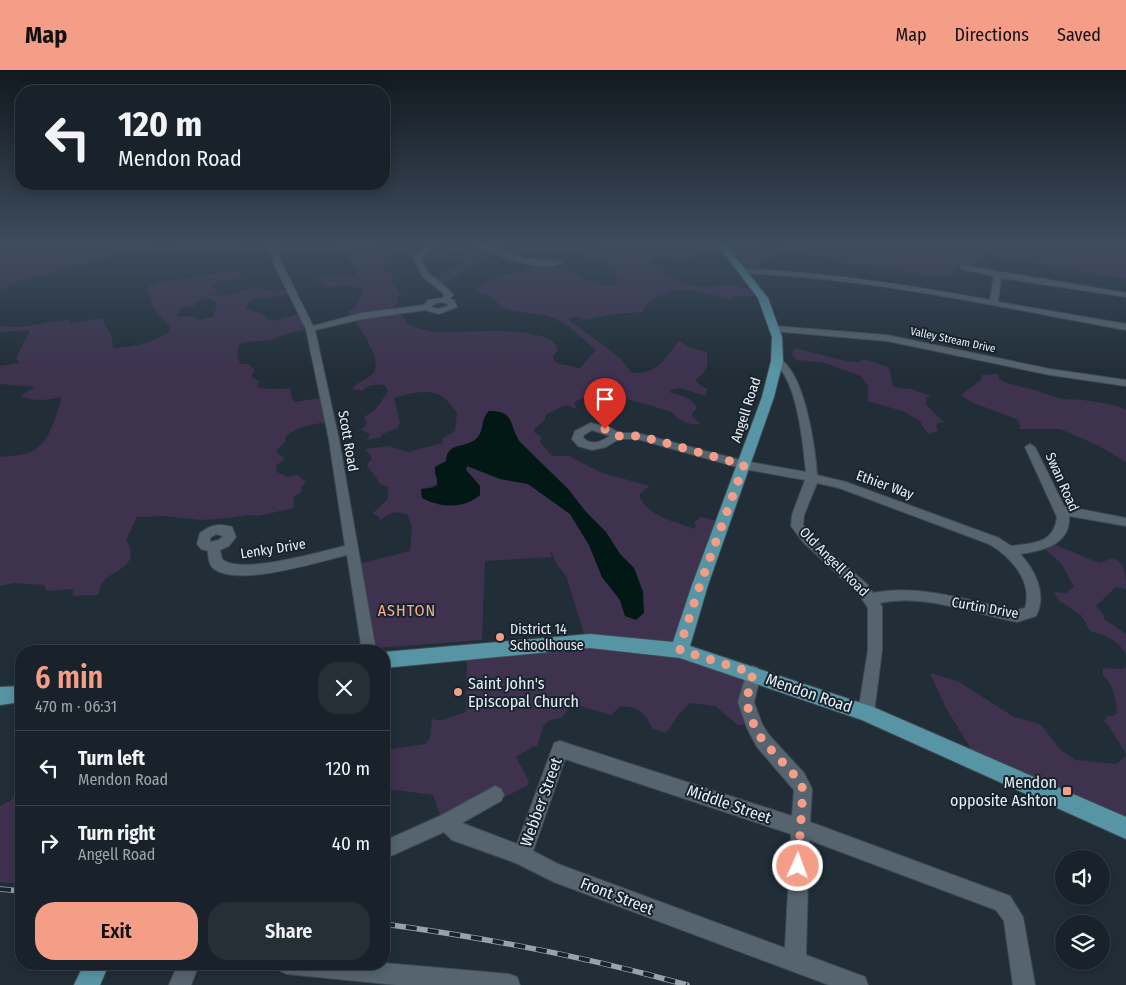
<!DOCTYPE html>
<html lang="en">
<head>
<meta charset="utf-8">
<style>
  :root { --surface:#19222a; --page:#262f36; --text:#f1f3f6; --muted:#9fa4a8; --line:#373f47; --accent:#f49e88 }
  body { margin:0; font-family:"Fira Sans Condensed",sans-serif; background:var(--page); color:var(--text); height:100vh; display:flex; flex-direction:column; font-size:19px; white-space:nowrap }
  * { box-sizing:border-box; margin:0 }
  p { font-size:16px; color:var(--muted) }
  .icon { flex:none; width:28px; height:28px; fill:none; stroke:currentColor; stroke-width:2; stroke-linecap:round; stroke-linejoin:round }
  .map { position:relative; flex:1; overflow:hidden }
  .side { position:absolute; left:15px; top:575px; width:375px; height:325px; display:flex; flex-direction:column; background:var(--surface); border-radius:20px; box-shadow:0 2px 12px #0003,0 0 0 1px var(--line) }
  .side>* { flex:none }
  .banner { position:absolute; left:15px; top:15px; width:375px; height:105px; border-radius:20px; box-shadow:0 2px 12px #0003,0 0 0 1px var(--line); background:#19222a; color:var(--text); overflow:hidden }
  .fabs { position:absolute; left:1055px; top:780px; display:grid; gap:10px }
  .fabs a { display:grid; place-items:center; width:55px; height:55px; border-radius:50%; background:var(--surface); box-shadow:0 2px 12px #0003,0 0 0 1px var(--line); font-size:25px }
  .pin { position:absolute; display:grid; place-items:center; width:42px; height:42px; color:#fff; margin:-51px -21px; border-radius:50% 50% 50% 0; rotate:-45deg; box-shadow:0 0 5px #0007 }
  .pin .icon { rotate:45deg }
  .me { position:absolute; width:55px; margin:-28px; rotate:2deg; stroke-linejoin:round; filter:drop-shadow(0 0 4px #0008) }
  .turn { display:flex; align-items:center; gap:18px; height:105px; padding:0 20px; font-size:22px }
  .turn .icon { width:65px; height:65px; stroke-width:2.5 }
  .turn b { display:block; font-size:35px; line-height:42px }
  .round { display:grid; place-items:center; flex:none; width:52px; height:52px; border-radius:20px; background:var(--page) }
  .summary { display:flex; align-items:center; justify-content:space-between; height:85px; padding:0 20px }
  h1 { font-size:30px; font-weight:600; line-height:38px; color:var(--accent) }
  .primary-button { display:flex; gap:10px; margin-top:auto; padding:10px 20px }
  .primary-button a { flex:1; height:58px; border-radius:20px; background:var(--accent); color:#111; font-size:20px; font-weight:600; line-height:58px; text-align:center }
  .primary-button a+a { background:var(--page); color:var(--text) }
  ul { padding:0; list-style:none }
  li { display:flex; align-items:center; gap:15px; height:75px; padding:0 20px; border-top:1px solid var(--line) }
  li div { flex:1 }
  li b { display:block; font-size:19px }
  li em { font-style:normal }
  header { display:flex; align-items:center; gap:30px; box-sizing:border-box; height:70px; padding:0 25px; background:var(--accent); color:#111 }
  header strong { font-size:24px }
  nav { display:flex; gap:28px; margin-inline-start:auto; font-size:18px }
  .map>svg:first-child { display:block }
  .green { fill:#3e324f; fill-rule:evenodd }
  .water { fill:#021814 }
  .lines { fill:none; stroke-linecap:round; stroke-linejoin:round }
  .minor-casing { stroke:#3f4a52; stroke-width:2 }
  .major-casing { stroke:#3f4a52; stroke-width:2 }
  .minor { fill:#56646f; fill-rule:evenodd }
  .major { fill:#5895a4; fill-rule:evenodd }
  .rail-casing { stroke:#98a2a9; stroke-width:5.5 }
  .rail { stroke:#18242d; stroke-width:4; stroke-dasharray:11; stroke-linecap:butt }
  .route { stroke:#f49e88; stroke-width:9; stroke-dasharray:0 16.2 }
  .poi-dot { fill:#f49e88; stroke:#18242d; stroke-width:2 }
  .labels { text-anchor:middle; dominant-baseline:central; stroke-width:4; stroke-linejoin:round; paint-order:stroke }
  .far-street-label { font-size:11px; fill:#e7eff5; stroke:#18242d }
  .street-label { font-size:14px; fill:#e7eff5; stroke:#18242d }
  .poi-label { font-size:14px; fill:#e7eff5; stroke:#18242d; text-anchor:start }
  .quarter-label { font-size:16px; letter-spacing:1px; fill:#fbab95; stroke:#18242d }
  .near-poi-label { font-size:16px; fill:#e7eff5; stroke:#18242d; text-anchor:start }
  .near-street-label { font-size:16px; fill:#e7eff5; stroke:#18242d }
</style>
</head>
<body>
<header>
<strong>Map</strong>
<nav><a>Map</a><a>Directions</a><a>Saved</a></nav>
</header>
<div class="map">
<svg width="1126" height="915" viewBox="0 0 1126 915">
  <rect width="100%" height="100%" fill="#212e38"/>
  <path class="green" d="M0 174H238V175L237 177C218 182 198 182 178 184L175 175 132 178 126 176 122 178 126 181 114 186 12 214 0 220Z
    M336 174H369L378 182 390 183 384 188 392 192 384 197 383 200 394 205 391 213 395 216 401 225 397 226V233L392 241 404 247 406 253C415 258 425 260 435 262 457 264 553 252 558 280L553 286 554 291C563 296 569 294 579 299L596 280C582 269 566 250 548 246 531 241 514 244 498 236V233L485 223H476L479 216 505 204 521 203 534 197 564 198 586 211H594L606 216 617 214 616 202 608 199 606 193 584 189 585 182 594 184 605 179 604 174H722L726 178 747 177 781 182 791 177 788 174H1126V209L1091 204 1088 202 1055 199 1024 190 1020 193 984 184 972 196 956 193 952 207 934 204V207L883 198 840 193 824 186 773 184 762 192 757 193 761 195 763 202 747 203 728 182 709 181 691 187 692 191 683 189 677 192C669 186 656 185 650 192L657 196H666L663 200V203L684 213 701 217 734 215 743 218H757L762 226H735L729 229C704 224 685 213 660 226 652 230 646 233 643 242L612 244 586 250 574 246 568 249 621 289 632 303C660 303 663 290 679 271L689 277 707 282C708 298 708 301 695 310L702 317 708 319 706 321V326L680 318 670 320 671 323C683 326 691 327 697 338L692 343V346L701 354C691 356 678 351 672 342 650 335 591 315 574 333L577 339 566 335 545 345V350L535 358 534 362 541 367 540 372 552 386H569L602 403 650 416 645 419 639 425C647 447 675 451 694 459L696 455 694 452 701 447 725 453 678 578 759 607 752 634 755 653 738 655 715 636 690 633 679 644 666 663 653 659C644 643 640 637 621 636L611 645 576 635 569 638 562 648C540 650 544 657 537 677L534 676 516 687 529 712 527 716 444 756 433 725 396 720 384 721V680L426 674 430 667 432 648 434 650H442L466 642 467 584 587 574 567 508 555 491 551 480V487L485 491 482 570 376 578 359 494 410 481 412 456 407 444C396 441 390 442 381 450L377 445 372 444 388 429V417L380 414C376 406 370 401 367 395L372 388 365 379 388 376 408 382 443 373V368L455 361 457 343C453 338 449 332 444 328 430 317 409 324 394 328L400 353 398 358 382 364 381 367 367 370 370 364 361 360 367 354 364 347 375 340 388 322 386 316C378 314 368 314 362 321L352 319C358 311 369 309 374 302 383 288 356 251 347 241L354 239 364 221C351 212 340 217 325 217L319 210 322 207 357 206V200L347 185ZM489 341C515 343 508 352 519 371L568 419 586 442 606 462 620 484 634 498 625 546 620 530 602 507 589 475 570 444 528 414 500 409 467 396 466 400 476 410 422 428 421 419 437 415 438 409 434 403 447 391 452 377C463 375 479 373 482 359 483 352 483 347 489 341Z
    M427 181 457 187 474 181H487L489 187C470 195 458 209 439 215L431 207 441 205 462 193 444 189 420 193 421 184Z
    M239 200 242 209 218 212 211 216 218 220 214 223 217 226 233 224 256 217 272 222 289 219 292 224 253 230 248 233 246 239 263 244 267 249 272 251 301 244 307 259 282 265 275 269 241 273C236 280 236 288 241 294H249L255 301 252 304V308L259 311 257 317C268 320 279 319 290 318L292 329 296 332 325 327 329 352C313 354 298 356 285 367V372L277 380V384L283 386 284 389 276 396 277 402 287 407 298 405 306 412 301 417 302 421 293 428 294 438 258 446 248 445 230 448 201 450 164 446 137 447 126 470C143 497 112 499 102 513 100 516 99 522 98 525L72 526 74 519 47 521 44 515 14 513 0 516V387C9 386 19 386 28 383 49 376 55 349 61 330L60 327C45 331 35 331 20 326L35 317 0 314V296L19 293 16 288 30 260 0 262V256C25 260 45 251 69 250L72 253 102 248 112 268 113 278C131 278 156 272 170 261L169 256 150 234 153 232 146 221 148 214H150L149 217 157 213ZM206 228 217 232 214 246 197 250 194 246 182 247 176 246 182 238 195 236V233Z
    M794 278 846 291 859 292 863 289 886 296 890 300 893 317 911 319 931 326 926 328V335L944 352 938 353 936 356 938 361 928 364 919 350 902 341 868 331V316L861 306 822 292 797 290 792 285Z
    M998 304 999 309C1008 315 1020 316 1031 319 1041 322 1051 326 1061 329 1081 329 1106 332 1126 339V392L1097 375 1060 359H1020L1019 350 971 332 961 325 981 310 982 305Z
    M1051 473 1099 493 1113 488C1126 494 1126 506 1126 519L1116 517 1096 536 1103 544 1104 549 1126 564V585C1118 569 1106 566 1090 561L1081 545 1058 530 1054 522 1066 523 1074 517 1061 493 1041 476Z
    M1126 596V684L1109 656 1104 652 1107 646H1114L1117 642C1116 630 1113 613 1103 605V598L1124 599Z
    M930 603 959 612 1014 647 1040 654 1060 679 1075 690 1117 694 1126 686V758L979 692 946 638Z
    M21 721V814L0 812V736L10 731Z"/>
  <path class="water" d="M489 341C514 340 509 354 519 371L568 419 586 442 606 462 620 484 634 498 643 522 644 543 636 550 625 546 620 530 602 507 589 475 570 444 528 414 500 409 467 396 466 400 480 416V425C464 439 441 438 422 428L421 419 432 418 437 415C438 408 434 404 435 397L446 391C447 372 465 379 476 369 485 361 480 350 489 341Z"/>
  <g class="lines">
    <g class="minor-casing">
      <path id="minor" d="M269 174H276L282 194 313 256 362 243 424 235 428 230 443 228 444 224 423 207 413 187 431 174H439L421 188C428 211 441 208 453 225L450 229 454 230 457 237 439 244 425 240 362 249 315 260 339 370 376 581H362L347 485C318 492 239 517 214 499 209 495 208 487 208 481L201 479 197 474 200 463C211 455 219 453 232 457L236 467 229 476 220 480 222 489C239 506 322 481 345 476L329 370 306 259 274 194ZM441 232 448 234V236L438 239 431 237 434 234ZM216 464 223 466 219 470 210 472V468Z
        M475 174H484L527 189 558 191 562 193C546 204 490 185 475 174Z
        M961 195 1126 223V227L1001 208 998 232 1126 254V260C999 237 872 208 743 203L739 201 743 199C826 202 909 215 990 230L994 206 961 199Z
        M775 256 887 265 1050 299 1126 310V316L1050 305 887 271 772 261V257Z
        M777 288C804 297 816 380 817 405L846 412 999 468 1011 476C1033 473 1054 474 1057 447L1025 377 1030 374 1035 377 1064 436 1126 448V456L1069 446C1071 474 1043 481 1020 484 1036 501 1047 525 1036 546L1017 552C974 544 924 523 880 533L882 537V580L874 643 872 648 866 650 860 648 858 643 868 580V538L858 523 803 472 791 456 792 445 805 410 744 399 637 369H619L606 377 592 380 578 376 572 369 575 361 591 353 611 358 619 363H637L744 391 806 402C803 374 799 331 785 306 782 300 776 296 772 291ZM592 360 610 366C600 372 592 376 583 368L584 365ZM817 413 839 418 989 474C1011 487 1033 511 1025 538L1017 540C970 532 921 513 873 523L868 515 811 466 803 455 804 445Z
        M753 596 758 598 761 603 754 632 762 654 769 665 804 703 812 719 810 752 1010 826 1023 847 1035 915H1013L1004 851 996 840 809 770 806 885 865 907 868 915H829L554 812 516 793 452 770 444 762 384 789V771L440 746 495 716 501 719 504 725 501 731 462 753 517 774 552 679 554 673 560 671 792 746 794 720 757 677 747 658 738 632 748 598ZM565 689 791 764 785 878 558 794 533 781Z
        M384 893 509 904 517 907 520 915H397L287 904 280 901 277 894Z
        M178 894H199L191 915H169Z"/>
    </g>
    <g class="major-casing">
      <path id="major" d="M717 174H725L768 228 782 267 783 291 774 327 708 515 690 576 873 637 1126 747V769L862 650 680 588 590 578 384 598V582L590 564 673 572 692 515 762 327 771 291 772 267 758 228Z
        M21 616V632L0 635V617Z
        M84 894H109L100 915H74Z"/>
    </g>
    <use href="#minor" class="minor"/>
    <use href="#major" class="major"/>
    <g class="rail-casing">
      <path id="rail" d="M0 819 21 821
        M384 854C487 868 587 887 687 915"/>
    </g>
    <use href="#rail" class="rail"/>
  </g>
  <linearGradient id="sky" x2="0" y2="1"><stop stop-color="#12191f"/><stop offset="0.58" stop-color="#3d4c5e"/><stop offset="1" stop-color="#3d4c5e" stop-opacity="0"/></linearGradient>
  <rect width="1126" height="302" fill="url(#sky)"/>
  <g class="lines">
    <path class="route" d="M605 359 617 366H637L655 370 744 395 700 515 682 570 680 580 753 603 746 632 755 658 763 671 798 709 803 719 798 796"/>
  </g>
  <g class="poi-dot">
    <circle cx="500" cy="567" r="5"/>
    <circle cx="458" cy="622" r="5"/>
    <rect x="1062" y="716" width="10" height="10" rx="2.5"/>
  </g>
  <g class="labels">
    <g class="far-street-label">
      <text transform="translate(953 270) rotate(12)">Valley Stream Drive</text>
    </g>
    <g class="street-label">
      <text transform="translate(746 340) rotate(-72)">Angell Road</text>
      <text transform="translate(348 371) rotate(80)">Scott Road</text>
      <text transform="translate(1062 412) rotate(66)">Swan Road</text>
      <text transform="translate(885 415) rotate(20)">Ethier Way</text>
      <text transform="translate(273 479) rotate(-9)">Lenky Drive</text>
      <text transform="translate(834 492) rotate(45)">Old Angell Road</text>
      <text transform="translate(985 538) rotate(10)">Curtin Drive</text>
    </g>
    <g class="poi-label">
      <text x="510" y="559">District 14<tspan x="510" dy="16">Schoolhouse</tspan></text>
    </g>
    <g class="quarter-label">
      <text x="407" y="540">ASHTON</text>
    </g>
    <g class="near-poi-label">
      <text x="468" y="613">Saint John's<tspan x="468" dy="18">Episcopal Church</tspan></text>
      <text x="1057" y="712" text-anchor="end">Mendon<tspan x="1057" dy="18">opposite Ashton</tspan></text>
    </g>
    <g class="near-street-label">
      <text transform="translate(809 623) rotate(19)">Mendon Road</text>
      <text transform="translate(541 732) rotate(-70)">Webber Street</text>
      <text transform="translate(729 734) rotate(19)">Middle Street</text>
      <text transform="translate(617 826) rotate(21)">Front Street</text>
    </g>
  </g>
</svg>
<div class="fabs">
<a><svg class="icon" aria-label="sound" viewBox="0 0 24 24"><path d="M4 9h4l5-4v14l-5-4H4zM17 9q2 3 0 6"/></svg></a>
<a><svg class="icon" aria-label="layers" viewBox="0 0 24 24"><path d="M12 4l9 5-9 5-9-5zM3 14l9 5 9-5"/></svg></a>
</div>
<div class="pin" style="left:605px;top:359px;background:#d93025"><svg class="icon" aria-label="arrive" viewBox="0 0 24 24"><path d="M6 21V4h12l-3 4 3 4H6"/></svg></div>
<svg class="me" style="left:798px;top:796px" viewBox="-20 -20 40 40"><circle r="17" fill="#f49e88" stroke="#fff" stroke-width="3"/><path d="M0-11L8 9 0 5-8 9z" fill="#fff"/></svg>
<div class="banner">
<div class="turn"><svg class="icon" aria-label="left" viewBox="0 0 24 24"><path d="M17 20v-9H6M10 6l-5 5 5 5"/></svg><div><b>120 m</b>Mendon Road</div></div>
</div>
<section class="side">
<div class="summary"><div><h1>6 min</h1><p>470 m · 06:31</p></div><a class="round"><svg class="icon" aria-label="close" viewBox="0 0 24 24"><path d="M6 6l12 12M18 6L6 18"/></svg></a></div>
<ul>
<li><svg class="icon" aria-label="left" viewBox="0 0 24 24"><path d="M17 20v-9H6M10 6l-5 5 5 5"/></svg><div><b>Turn left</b><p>Mendon Road</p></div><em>120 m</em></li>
<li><svg class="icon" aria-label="right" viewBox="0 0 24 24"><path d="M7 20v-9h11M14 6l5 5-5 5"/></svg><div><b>Turn right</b><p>Angell Road</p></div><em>40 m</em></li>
</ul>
<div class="primary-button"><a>Exit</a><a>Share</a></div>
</section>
</div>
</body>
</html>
